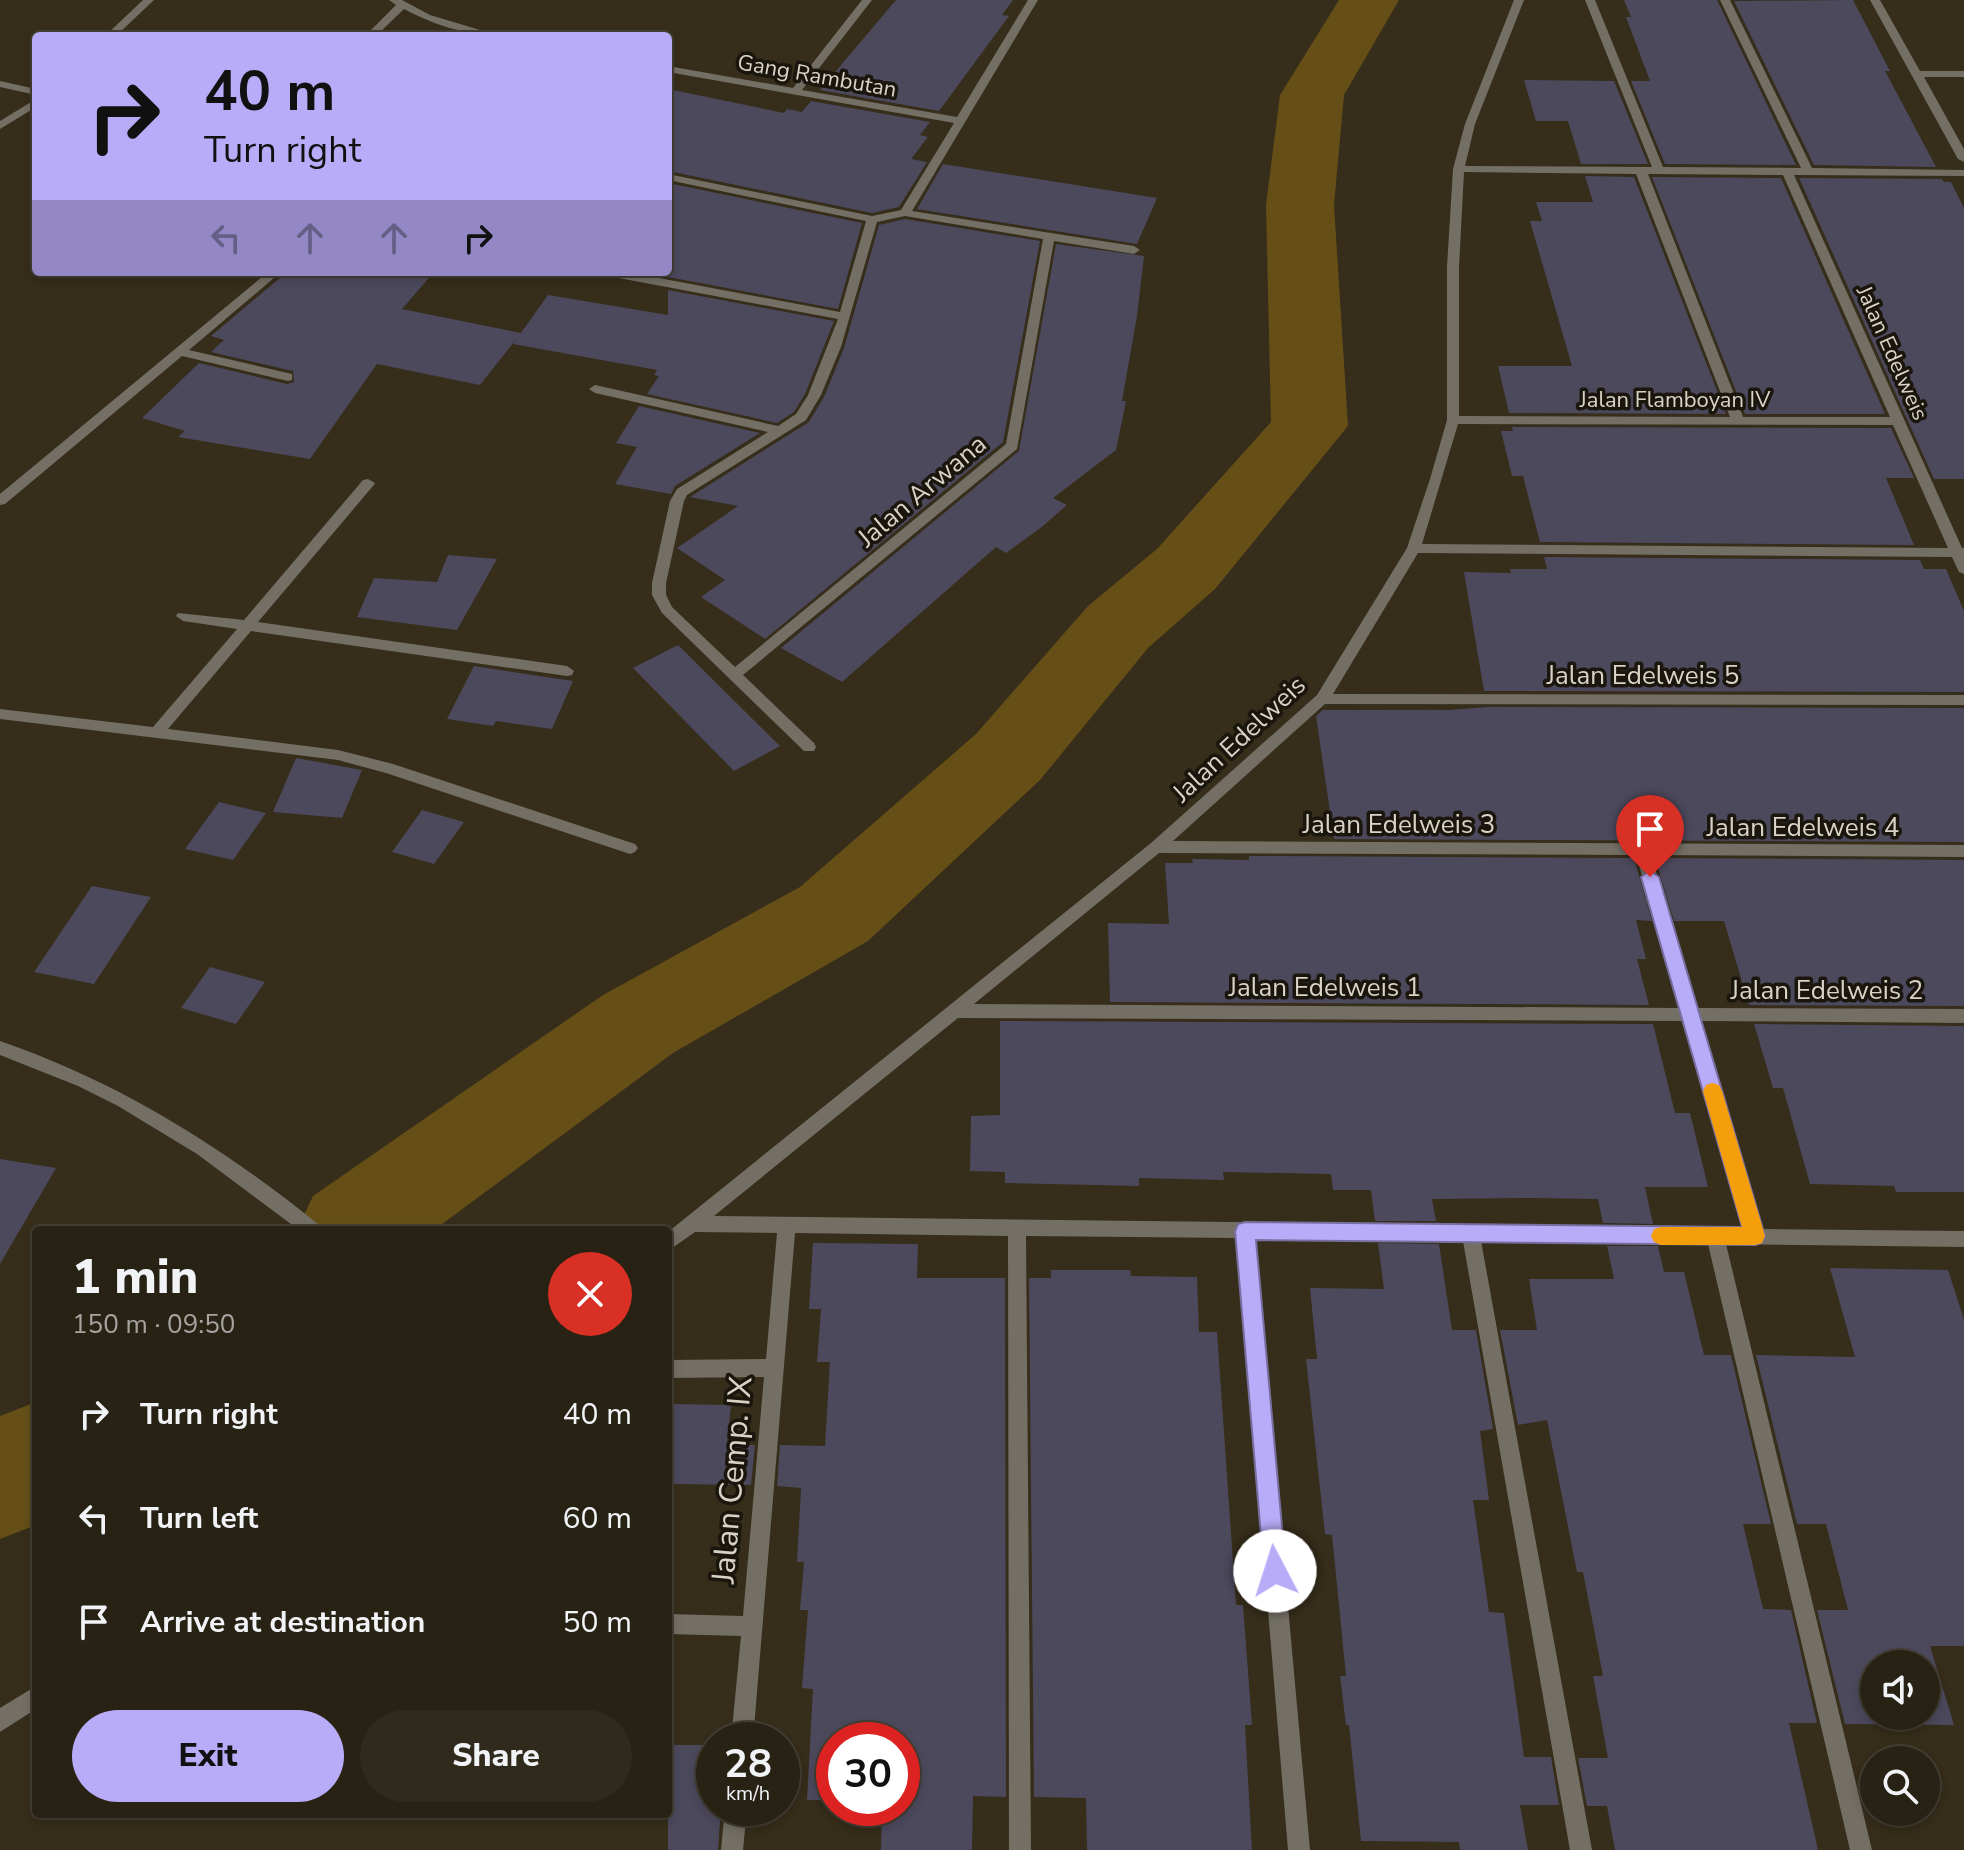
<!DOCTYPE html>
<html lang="en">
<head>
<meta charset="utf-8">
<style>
  :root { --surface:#282214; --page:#302a1d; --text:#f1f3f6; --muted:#a5a4a0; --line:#443f34; --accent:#b8abf7 }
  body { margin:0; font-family:"Nunito Sans",sans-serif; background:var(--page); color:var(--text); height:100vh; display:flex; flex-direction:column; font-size:30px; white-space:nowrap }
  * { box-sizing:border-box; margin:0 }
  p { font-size:26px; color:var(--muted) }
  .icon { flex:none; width:44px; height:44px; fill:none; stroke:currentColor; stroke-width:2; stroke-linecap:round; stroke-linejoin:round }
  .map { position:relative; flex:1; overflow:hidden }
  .details { position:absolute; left:32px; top:1226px; width:640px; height:592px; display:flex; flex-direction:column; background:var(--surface); border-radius:8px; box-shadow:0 4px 12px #0003,0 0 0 2px var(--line) }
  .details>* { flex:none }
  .hud { position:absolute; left:32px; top:32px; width:640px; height:244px; border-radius:8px; box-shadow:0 4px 12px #0003,0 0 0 2px var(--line); background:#b8abf7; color:#111; overflow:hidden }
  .fabs { position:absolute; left:1860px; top:1650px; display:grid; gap:16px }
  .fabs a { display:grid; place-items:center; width:80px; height:80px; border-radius:50%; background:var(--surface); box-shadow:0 4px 12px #0003,0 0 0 2px var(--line); font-size:40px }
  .speed { position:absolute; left:696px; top:1722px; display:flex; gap:16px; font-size:40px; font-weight:700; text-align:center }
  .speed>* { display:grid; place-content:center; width:104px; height:104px; border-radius:50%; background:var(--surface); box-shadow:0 4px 12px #0003,0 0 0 2px var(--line); line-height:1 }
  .speed small { font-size:20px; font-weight:400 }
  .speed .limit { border:12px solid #d22; background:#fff; color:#111 }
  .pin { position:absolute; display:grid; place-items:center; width:68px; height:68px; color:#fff; margin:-82px -34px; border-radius:50% 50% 50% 0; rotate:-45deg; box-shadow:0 0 8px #0007 }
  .pin .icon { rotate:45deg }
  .me { position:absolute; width:88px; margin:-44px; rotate:355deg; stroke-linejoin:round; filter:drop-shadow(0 0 6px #0008) }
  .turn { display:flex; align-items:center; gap:28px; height:168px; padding:0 40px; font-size:36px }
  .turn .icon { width:104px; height:104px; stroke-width:2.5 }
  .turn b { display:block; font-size:56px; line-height:68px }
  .lanes { display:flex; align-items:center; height:76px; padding:0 40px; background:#0003; justify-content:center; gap:40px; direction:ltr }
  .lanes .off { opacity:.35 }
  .round { display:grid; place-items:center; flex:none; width:84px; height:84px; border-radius:42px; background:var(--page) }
  .headline { display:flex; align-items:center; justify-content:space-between; height:136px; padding:0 40px }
  h1 { font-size:48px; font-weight:800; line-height:60px }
  .action { display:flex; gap:16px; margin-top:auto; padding:16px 40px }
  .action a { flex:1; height:92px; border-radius:48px; background:var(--accent); color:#111; font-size:32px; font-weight:800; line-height:92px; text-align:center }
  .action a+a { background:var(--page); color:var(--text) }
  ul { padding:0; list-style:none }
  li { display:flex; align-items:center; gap:24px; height:104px; padding:0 40px }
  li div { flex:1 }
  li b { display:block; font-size:30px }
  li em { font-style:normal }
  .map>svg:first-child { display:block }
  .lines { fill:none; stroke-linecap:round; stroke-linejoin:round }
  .river { fill:#664f17; fill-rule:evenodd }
  .building { fill:#4c495d; fill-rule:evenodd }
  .minor { fill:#736f65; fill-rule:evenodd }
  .route { fill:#b8abf7; stroke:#786fa1; stroke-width:2 }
  .slow { fill:#f59e0b }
  .labels { text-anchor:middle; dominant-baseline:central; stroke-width:7; stroke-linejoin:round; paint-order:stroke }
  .far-street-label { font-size:22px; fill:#d9d3c7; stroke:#1a160d }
  .street-label { font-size:26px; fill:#d9d3c7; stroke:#1a160d }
  .near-street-label { font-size:32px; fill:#d9d3c7; stroke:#1a160d }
</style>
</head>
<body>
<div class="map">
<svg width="1964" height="1850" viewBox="0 0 1964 1850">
  <rect width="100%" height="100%" fill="#362d1a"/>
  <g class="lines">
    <path class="river" d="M1339 0H1399L1344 95 1334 205 1348 426 1215 589 1148 648 1040 780 868 941 673 1053 434 1230H297L313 1196 603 995 800 887 976 734 1088 606 1157 549 1271 422 1266 205 1280 95Z
      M36 1402V1525L0 1539V1416Z"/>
  </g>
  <path class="building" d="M896 0H1013L1002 15 1009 16 939 111 820 90Z
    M1624 0H1717L1796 165 1665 164 1631 81H1650L1626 17H1631Z
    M1853 0 1890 71H1885L1936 167 1814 165 1734 1Z
    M1524 80 1614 81 1648 164H1581L1568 121H1536Z
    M668 89 784 113 787 109 802 112 811 101 930 122 920 135 928 137 911 159 927 162 899 207 872 213 668 171Z
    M943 164 1157 198 1137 244 917 209Z
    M1585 176 1634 177 1726 414 1509 413 1498 366H1572L1530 221H1542L1536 202H1593Z
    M1652 177 1781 178 1885 414H1745Z
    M1799 178 1942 179 1944 182H1951L1964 208V479H1934Z
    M668 183 862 223 838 309 668 277Z
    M905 219 1040 241 1003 442 765 639 701 597 725 580 677 548 738 506 690 497 809 422 824 397 844 348 879 225Z
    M1056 244 1144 256 1137 316 1122 401H1126L1116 450 1053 498 1067 505 1043 526 1006 553 996 547 842 682 781 648 1019 451Z
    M287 272H434L402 309 521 333 480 385 377 364 310 459 178 437 185 431 142 418 199 363 287 384 294 382 293 371 211 352 224 340 211 336Z
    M668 290 834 321 805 394 794 412 777 423 647 394 659 376 654 375 657 370 513 344 548 295 668 315Z
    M639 406 760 433 675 486 671 494 615 484 637 447 616 443Z
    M1512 427 1891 428 1914 478H1886L1914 545 1540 542 1523 476H1512L1501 431H1513Z
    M448 555 497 559 457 630 357 617 374 578 437 582Z
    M1544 557 1920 560 1924 569H1946L1964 611V692L1484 691 1464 572 1511 573 1510 569H1547Z
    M678 645 780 746 734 771 633 668Z
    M474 666 573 681 552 729 496 721 493 726 447 719Z
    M1487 707 1964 708V842L1334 839 1316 716 1323 710H1449Z
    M296 758 362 770 342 818 273 812Z
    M219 802 266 813 233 860 185 849Z
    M422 810 464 822 434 864 392 852Z
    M1249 856 1634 858 1652 921 1636 920 1646 959H1637L1649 1005 1110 1002 1108 923 1169 924 1165 863H1193L1192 859 1249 860Z
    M1655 858 1964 860V1006L1749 1005 1724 921H1674Z
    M92 886 151 897 94 984 34 972Z
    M210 967 265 982 236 1024 181 1008Z
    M1000 1021 1653 1024 1675 1113H1690L1708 1187H1645L1653 1224 1603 1223 1598 1199 1531 1198 1432 1199 1436 1221H1375L1371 1190H1333L1331 1174 1223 1172 1224 1180 1139 1178V1186L1005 1183V1172L970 1171 971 1116 1000 1115Z
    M1754 1024 1964 1026V1192H1896L1894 1186 1810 1184 1783 1088H1773Z
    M0 1159 56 1168 0 1264Z
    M813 1243 918 1244 917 1278H1005L1006 1797 973 1796 972 1850H881L882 1808H902V1740H834V1800H807L813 1689 802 1688 808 1610H800L804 1562H797L801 1488 777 1486 780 1445 825 1446 830 1362H817L821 1309H809Z
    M1378 1243 1439 1244 1452 1330H1476L1493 1429 1480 1431 1489 1500H1473L1489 1612 1504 1613 1524 1757H1551L1559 1805H1520L1528 1850H1460L1459 1842 1361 1841 1349 1725H1346L1340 1676H1346L1332 1535 1325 1534 1306 1359H1317L1310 1288 1384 1289Z
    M1607 1246H1658L1664 1272H1684L1704 1355H1731L1771 1524H1743L1763 1609 1791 1610 1817 1723H1789L1818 1850H1615L1607 1806H1587L1578 1758H1608L1593 1676H1603L1583 1572H1577L1547 1420 1518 1425 1500 1330H1537L1529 1279H1614Z
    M1830 1268 1948 1270 1964 1320V1646H1930L1954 1725 1845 1724 1817 1610H1848L1826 1524H1797L1756 1355 1855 1357ZM1874 1664H1926V1716H1874Z
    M1051 1270H1130L1131 1276 1197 1277 1199 1332H1217L1236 1605H1243L1252 1725H1245L1252 1850H1087L1086 1798 1034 1797 1029 1278H1051Z
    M668 1404 731 1405 727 1445H755L751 1485 668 1484Z
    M668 1745H714V1808H721L718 1850H668Z"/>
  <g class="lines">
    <path class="minor" d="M143 0H154L116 36H105Z
      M389 0H402L430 15 500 36C468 36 432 24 404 9L376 36H365L396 5Z
      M862 0H872L802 90 957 117 1028 0H1038L912 211 1134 246 1140 250 1134 254 1054 241 1017 449 743 675 814 743 816 747 814 751H804L662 613 652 595V583L670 501 677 489 768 432 595 393 589 389 595 385 778 426 796 414 808 395 838 319 608 276 602 272H627L840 312 866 221 668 180V174L872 216 901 210 954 123 668 72V66L793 88ZM905 216 1043 239 1006 444 735 667 672 607 666 595V583L684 501 687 495 806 420 821 395 841 347 877 222Z
      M1514 0H1524L1475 124 1465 166 1652 167 1585 0H1595L1663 167 1801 168 1720 0H1730L1812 168 1964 170V176L1794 175 1962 548H1964V574L1959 572 1952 557 1418 553 1333 694 1964 695V705L1325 704 1173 841 1964 845V857L1651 855 1696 1008 1964 1009V1023L1700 1021 1762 1229 1964 1231V1247L1726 1244 1872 1850H1850L1708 1244 1481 1241 1592 1850H1570L1463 1241 1255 1239 1310 1850H1288L1237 1238 1026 1236 1031 1850H1009L1008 1236 795 1233 753 1740H731L741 1636 668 1634V1614L743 1616 764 1377 668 1378V1360L766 1359 777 1233 695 1232 668 1251V1232L1151 843 1317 695 1407 548 1430 479 1447 420V267L1453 169 1465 124ZM1464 172 1636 174 1730 417 1459 416V267ZM1648 174 1783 175 1890 417H1743ZM1458 424 1893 425 1948 548 1422 544ZM1159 853 1636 855 1680 1008 974 1004ZM958 1018 1684 1021 1744 1228 714 1216Z
      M1870 0H1880L1920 71H1964V77H1924L1964 149V162L1958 159Z
      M0 81 36 89V95L0 87Z
      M36 99V107L0 129V121Z
      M268 272H281L189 350 292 374V380L288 381 182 356 5 504 0 505V494Z
      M368 479 375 483 373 486 258 622 567 666 574 671 572 675 567 676 251 631 168 729 338 750 393 764 635 844 638 848 635 852 630 854 386 773 338 760 0 719V709L153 727 237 629 183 621 176 616 178 613 244 620 363 480Z
      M0 1041C119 1082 221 1146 318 1224L321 1230H299L197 1154 118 1106 78 1086 0 1055Z
      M36 1686V1709L0 1732V1708Z
      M725 1808H747L743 1850H721Z"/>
  </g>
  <path class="route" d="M1650 870 1659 877 1765 1236 1762 1243 1755 1245 1256 1240 1286 1571 1283 1579 1275 1583 1267 1579 1264 1571 1235 1231 1238 1224 1245 1222 1742 1227 1641 877Z"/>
  <path class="slow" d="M1712 1083 1719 1085 1722 1091 1765 1236 1762 1243 1755 1245H1661L1654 1242 1651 1236 1654 1229 1661 1227H1742L1703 1091 1706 1085Z"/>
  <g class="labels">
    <g class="far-street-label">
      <text transform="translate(817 76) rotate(10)">Gang Rambutan</text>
      <text transform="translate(1892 353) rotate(66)">Jalan Edelweis</text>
      <text x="1675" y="400">Jalan Flamboyan IV</text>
    </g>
    <g class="street-label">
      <text transform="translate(922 491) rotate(-40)">Jalan Arwana</text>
      <text x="1643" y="675">Jalan Edelweis 5</text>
      <text transform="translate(1239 739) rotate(-43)">Jalan Edelweis</text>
      <text x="1399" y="824">Jalan Edelweis 3</text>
      <text x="1803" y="827">Jalan Edelweis 4</text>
      <text x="1325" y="987">Jalan Edelweis 1</text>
      <text x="1827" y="990">Jalan Edelweis 2</text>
    </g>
    <g class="near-street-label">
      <text transform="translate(732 1480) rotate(-85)">Jalan Cemp. IX</text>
    </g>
  </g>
</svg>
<div class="fabs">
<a><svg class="icon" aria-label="sound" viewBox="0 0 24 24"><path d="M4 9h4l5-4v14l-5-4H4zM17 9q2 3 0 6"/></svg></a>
<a><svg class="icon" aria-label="search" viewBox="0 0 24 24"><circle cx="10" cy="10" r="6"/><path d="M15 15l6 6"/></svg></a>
</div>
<div class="speed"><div>28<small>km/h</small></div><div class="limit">30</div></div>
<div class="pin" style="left:1650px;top:877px;background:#d93025"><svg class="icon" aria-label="arrive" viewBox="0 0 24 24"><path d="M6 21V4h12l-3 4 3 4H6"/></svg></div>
<svg class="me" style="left:1275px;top:1571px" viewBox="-20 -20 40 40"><circle r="19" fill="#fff"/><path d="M0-13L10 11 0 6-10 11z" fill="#b8abf7"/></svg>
<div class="hud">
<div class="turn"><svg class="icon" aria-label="right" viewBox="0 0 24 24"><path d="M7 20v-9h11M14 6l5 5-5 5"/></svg><div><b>40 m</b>Turn right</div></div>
<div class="lanes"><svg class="icon off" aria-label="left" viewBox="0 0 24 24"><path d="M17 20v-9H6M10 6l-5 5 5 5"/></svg><svg class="icon off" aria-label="ahead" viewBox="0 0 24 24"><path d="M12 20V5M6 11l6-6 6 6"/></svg><svg class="icon off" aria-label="ahead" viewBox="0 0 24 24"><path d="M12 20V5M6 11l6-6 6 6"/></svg><svg class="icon" aria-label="right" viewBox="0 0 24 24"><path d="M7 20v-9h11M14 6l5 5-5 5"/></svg></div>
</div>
<section class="details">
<div class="headline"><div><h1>1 min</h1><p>150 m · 09:50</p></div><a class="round" style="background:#d93025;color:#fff"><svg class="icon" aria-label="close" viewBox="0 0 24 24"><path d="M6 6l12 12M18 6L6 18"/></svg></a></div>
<ul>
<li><svg class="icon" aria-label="right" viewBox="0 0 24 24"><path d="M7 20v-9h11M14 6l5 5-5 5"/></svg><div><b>Turn right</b></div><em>40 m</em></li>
<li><svg class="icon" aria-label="left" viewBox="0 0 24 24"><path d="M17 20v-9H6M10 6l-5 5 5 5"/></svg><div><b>Turn left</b></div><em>60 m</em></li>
<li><svg class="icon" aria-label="arrive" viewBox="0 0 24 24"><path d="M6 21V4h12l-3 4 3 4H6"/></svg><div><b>Arrive at destination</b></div><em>50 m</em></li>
</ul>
<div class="action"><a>Exit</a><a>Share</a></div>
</section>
</div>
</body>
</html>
